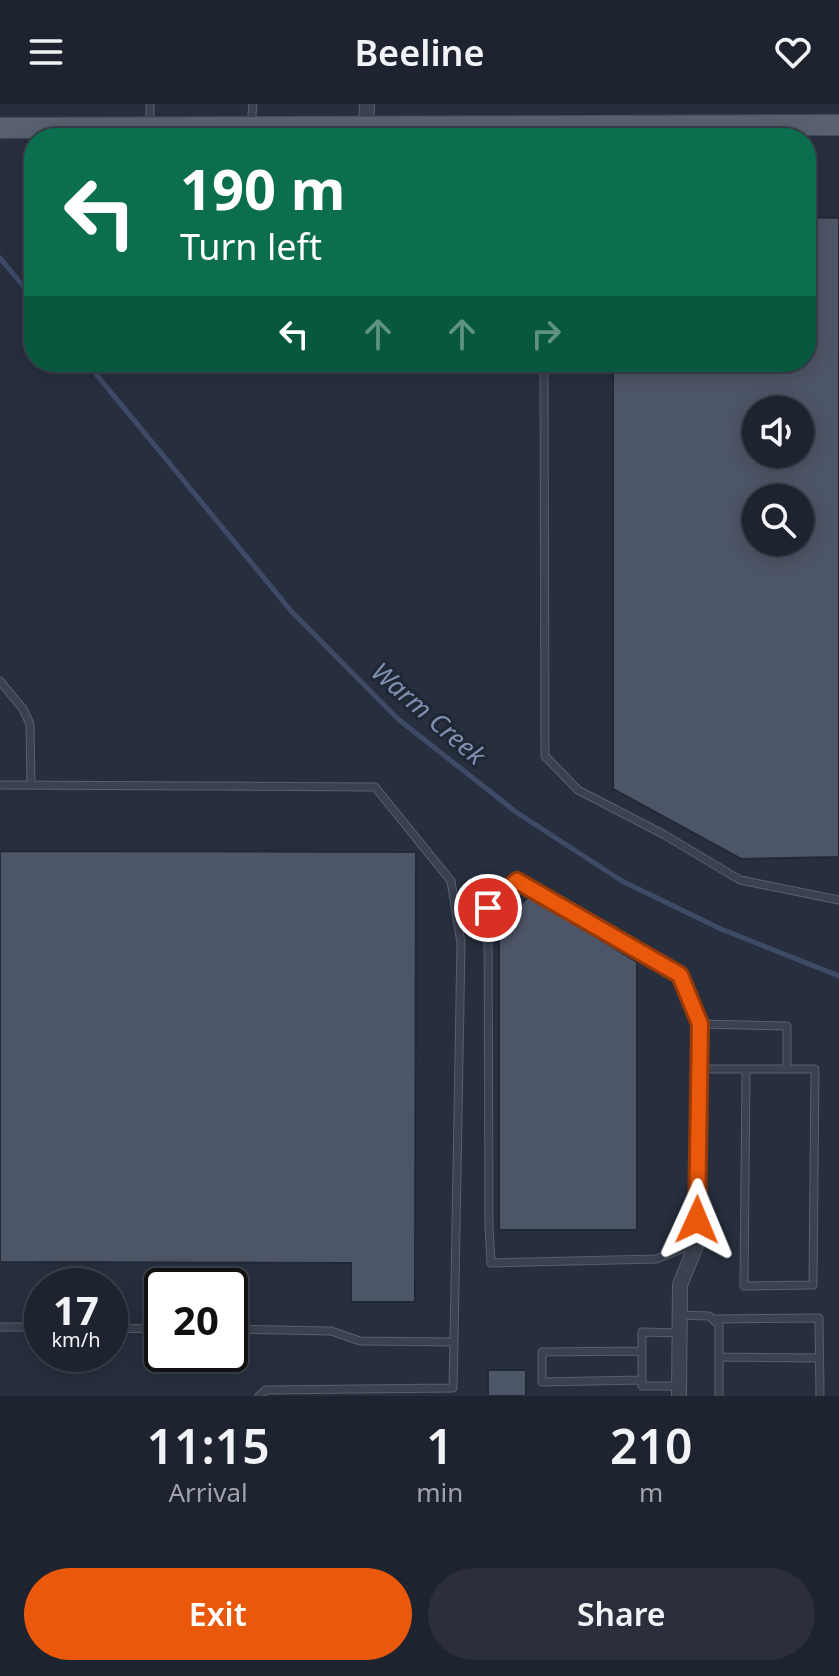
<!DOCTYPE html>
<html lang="en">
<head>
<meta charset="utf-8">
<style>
  :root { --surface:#1d232f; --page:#2a2f3b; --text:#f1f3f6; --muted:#a0a4aa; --line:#3b404b; --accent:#ea580c }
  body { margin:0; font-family:"Noto Sans",sans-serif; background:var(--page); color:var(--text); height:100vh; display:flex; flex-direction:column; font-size:30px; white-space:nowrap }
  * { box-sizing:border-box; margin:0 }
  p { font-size:26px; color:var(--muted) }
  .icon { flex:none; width:44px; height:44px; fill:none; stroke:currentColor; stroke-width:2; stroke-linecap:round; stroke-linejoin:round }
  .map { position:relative; height:1292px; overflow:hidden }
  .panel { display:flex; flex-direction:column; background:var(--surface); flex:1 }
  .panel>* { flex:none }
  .banner { position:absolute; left:24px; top:24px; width:792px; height:244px; border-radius:32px; box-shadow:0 4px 20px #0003,0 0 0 2px var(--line); background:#0b6e4f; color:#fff; overflow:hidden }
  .tools { position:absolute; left:742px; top:292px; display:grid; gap:16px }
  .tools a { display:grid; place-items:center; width:72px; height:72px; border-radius:50%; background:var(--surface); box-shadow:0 4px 20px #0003,0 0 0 2px var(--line); font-size:40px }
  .speed { position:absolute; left:24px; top:1164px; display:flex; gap:16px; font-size:40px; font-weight:700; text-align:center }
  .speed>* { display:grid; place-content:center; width:104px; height:104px; border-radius:50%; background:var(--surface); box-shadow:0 4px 20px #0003,0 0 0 2px var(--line); line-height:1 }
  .speed small { font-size:20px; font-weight:400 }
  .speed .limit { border:4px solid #111; border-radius:12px; background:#fff; color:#111 }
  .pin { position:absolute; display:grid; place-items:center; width:68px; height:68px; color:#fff; margin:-34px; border:4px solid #fff; border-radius:50%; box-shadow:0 2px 8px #0007 }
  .me { position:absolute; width:88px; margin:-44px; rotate:1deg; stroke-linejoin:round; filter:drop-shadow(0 0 6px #0008) }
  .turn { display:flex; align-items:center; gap:28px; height:168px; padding:0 24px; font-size:36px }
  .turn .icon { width:104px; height:104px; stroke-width:2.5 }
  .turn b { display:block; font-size:56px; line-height:68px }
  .lanes { display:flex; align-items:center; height:76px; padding:0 24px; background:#0003; justify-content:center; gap:40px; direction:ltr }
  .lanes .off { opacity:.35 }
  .eta { display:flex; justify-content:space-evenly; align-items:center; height:136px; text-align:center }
  .eta b { font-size:48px; font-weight:600; line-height:56px }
  .button { display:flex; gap:16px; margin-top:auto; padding:16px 24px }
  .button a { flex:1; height:92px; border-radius:48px; background:var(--accent); color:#fff; font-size:32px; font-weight:600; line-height:92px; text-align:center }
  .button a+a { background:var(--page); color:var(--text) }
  header { display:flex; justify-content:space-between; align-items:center; height:104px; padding:0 24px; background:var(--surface); font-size:36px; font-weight:600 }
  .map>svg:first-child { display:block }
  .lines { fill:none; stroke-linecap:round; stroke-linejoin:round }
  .stream { stroke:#3d4b67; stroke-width:5 }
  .building { fill:#4d5568; stroke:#212836; stroke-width:2; fill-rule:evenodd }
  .lane-casing { stroke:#585f6d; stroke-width:9 }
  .street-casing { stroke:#585f6d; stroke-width:16 }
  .primary-casing { stroke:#444a58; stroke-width:22 }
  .lane { stroke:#3b414f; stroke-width:7 }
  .street { stroke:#3b414f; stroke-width:14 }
  .primary { stroke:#59606f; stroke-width:20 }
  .route-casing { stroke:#983908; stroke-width:20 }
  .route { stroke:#ea580c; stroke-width:14 }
  .labels { text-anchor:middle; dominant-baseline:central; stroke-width:6; stroke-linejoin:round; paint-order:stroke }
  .water-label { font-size:26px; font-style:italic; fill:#8090b0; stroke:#1f2634 }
</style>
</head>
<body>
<header><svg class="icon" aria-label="menu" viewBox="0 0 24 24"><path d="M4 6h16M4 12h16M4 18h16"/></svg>Beeline<svg class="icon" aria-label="heart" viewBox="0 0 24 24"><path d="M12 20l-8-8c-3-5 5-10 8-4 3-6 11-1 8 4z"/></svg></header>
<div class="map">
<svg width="839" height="1292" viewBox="0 0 839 1292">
  <rect width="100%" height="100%" fill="#272f3f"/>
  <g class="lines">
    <path class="stream" d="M0 154 34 195
      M86 258 292 508 398 615 516 708 622 777 721 825 839 872"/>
  </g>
  <path class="building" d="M806 113 839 114V753L741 755 613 685V258H806ZM756 306H800V350H756ZM756 394H800V438H756Z
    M0 747 416 748 415 1198H351V1159L0 1158Z
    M529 792 637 858V1126H499V822Z
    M488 1266H526V1292H488Z"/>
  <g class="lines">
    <g class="lane-casing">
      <path id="lane" d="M150 0V21
        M251 21 253 0
        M544 258 545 652 578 686 663 730 740 776 839 796
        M0 577 23 605 30 620 31 681
        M0 681 375 683 451 777 461 839 454 1238 360 1237 331 1227 230 1225
        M517 777 680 871 700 920 697 1139 656 1155 491 1159 489 1123 488 804Z
        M700 920 787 922V965
        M697 965H815L813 1181 744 1182 746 967
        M679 1211 709 1212 719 1221V1292
        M714 1215 819 1214 820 1292
        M0 1223H42
        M110 1224 162 1225
        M719 1253 819 1254
        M642 1276 542 1278V1248L642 1247
        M679 1282H642V1228L679 1229
        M259 1292 266 1286 453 1284 454 1238"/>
    </g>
    <g class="street-casing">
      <path id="street" d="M366 22 367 0
        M679 1292 680 1181 697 1139"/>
    </g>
    <g class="primary-casing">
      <path id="primary" d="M0 24 839 21"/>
    </g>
    <use href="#lane" class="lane"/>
    <use href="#street" class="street"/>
    <use href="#primary" class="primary"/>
  </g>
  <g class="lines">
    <g class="route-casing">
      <path id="route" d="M488 804 517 777 680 871 700 920 697 1116"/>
    </g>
    <use href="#route" class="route"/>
  </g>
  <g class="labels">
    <g class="water-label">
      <text transform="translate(429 609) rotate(41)">Warm Creek</text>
    </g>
  </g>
</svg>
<div class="tools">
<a><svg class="icon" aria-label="sound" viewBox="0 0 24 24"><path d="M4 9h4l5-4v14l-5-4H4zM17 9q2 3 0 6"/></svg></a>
<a><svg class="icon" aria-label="search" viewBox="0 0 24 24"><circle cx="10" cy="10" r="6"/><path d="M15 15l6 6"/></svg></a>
</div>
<div class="speed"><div>17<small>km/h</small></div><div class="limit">20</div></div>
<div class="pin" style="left:488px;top:804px;background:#d93025"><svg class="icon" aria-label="arrive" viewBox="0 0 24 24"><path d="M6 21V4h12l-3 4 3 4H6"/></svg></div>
<svg class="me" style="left:697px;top:1116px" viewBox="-20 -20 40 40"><path d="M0-17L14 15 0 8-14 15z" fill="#ea580c" stroke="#fff" stroke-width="4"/></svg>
<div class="banner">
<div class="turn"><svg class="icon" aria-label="left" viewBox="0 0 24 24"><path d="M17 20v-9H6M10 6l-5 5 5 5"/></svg><div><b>190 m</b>Turn left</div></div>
<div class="lanes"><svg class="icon" aria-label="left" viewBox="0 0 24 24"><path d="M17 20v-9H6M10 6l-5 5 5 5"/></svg><svg class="icon off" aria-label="ahead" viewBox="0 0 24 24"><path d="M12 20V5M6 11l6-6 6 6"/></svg><svg class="icon off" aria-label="ahead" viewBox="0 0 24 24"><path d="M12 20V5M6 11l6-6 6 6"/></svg><svg class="icon off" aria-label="right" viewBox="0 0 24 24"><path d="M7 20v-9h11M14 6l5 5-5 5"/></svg></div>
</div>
</div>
<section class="panel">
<div class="eta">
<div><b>11:15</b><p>Arrival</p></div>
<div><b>1</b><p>min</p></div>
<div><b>210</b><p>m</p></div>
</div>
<div class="button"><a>Exit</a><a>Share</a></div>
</section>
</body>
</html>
